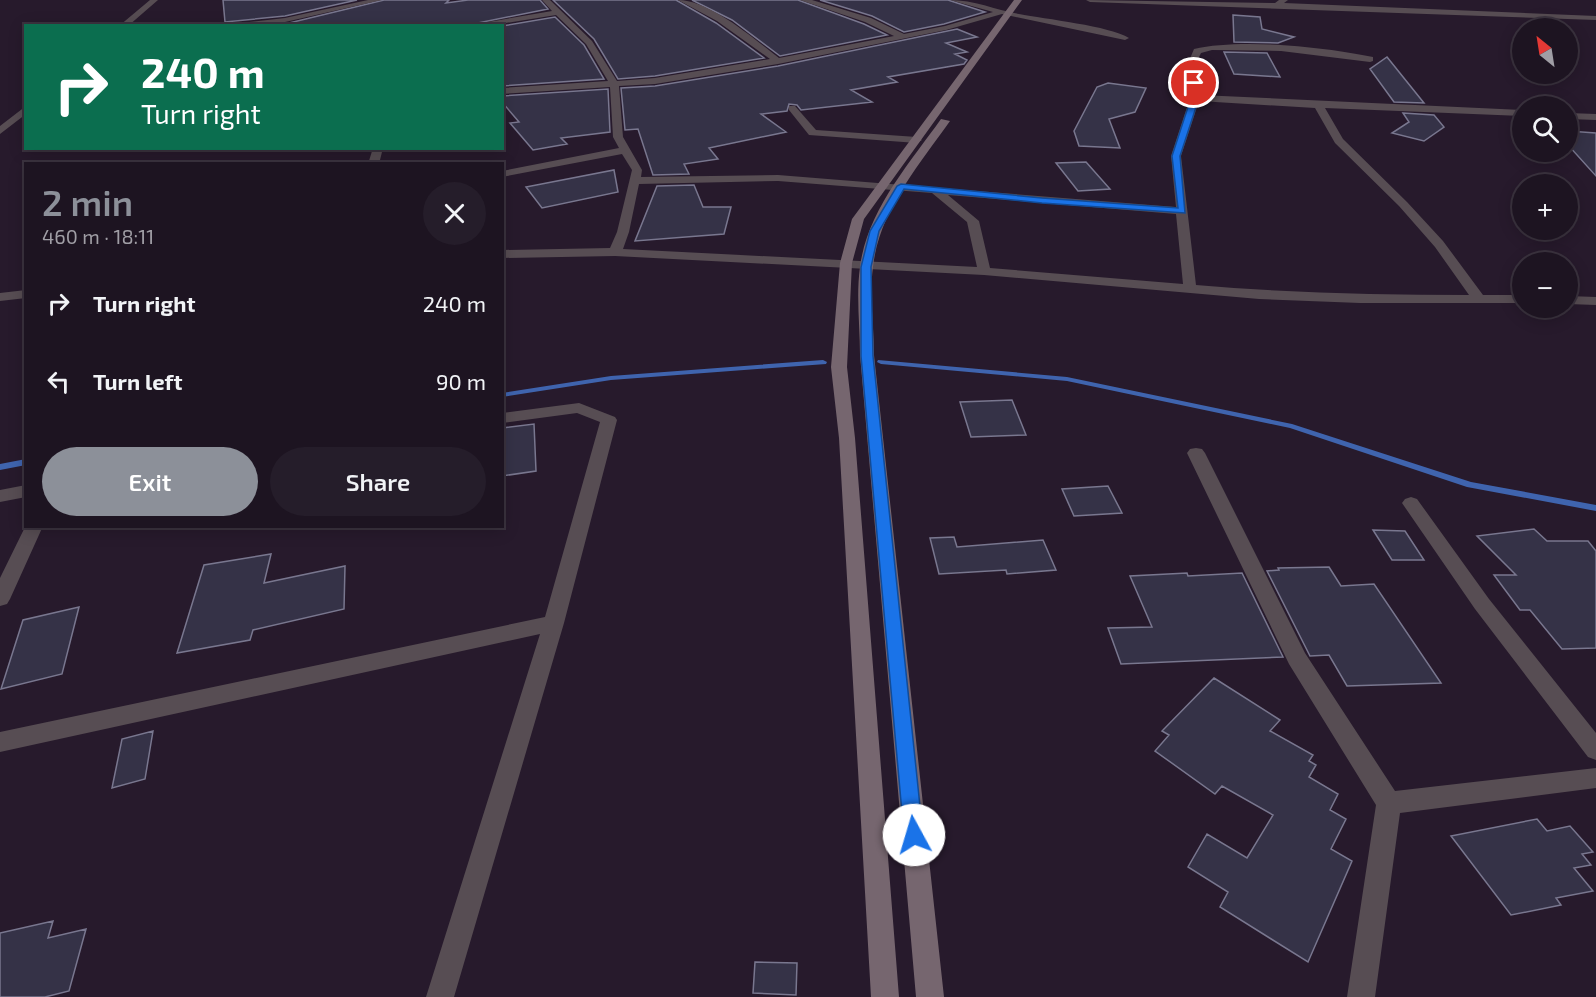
<!DOCTYPE html>
<html lang="en">
<head>
<meta charset="utf-8">
<style>
  :root { --surface:#1d1421; --page:#251d2a; --text:#f1f3f6; --muted:#a09ea5; --line:#3b333f; --accent:#8c9099 }
  body { margin:0; font-family:"Exo 2",sans-serif; background:var(--page); color:var(--text); height:100vh; display:flex; flex-direction:column; font-size:22px; white-space:nowrap }
  * { box-sizing:border-box; margin:0 }
  p { font-size:20px; color:var(--muted) }
  .icon { flex:none; width:33px; height:33px; fill:none; stroke:currentColor; stroke-width:2; stroke-linecap:round; stroke-linejoin:round }
  .map { position:relative; flex:1; overflow:hidden }
  .sheet { position:absolute; left:24px; top:162px; width:480px; height:366px; display:flex; flex-direction:column; background:var(--surface); border-radius:0px; box-shadow:0 3px 15px #0003,0 0 0 2px var(--line) }
  .sheet>* { flex:none }
  .guide { position:absolute; left:24px; top:24px; width:480px; height:126px; border-radius:0px; box-shadow:0 3px 15px #0003,0 0 0 2px var(--line); background:#0b6e4f; color:#fff; overflow:hidden }
  .needle { width:39px; rotate:330deg }
  .controls { position:absolute; left:1512px; top:18px; display:grid; gap:12px }
  .controls a { display:grid; place-items:center; width:66px; height:66px; border-radius:50%; background:var(--surface); box-shadow:0 3px 15px #0003,0 0 0 2px var(--line); font-size:30px }
  .pin { position:absolute; display:grid; place-items:center; width:51px; height:51px; color:#fff; margin:-26px; border:3px solid #fff; border-radius:50%; box-shadow:0 2px 6px #0007 }
  .me { position:absolute; width:66px; margin:-33px; rotate:354deg; stroke-linejoin:round; filter:drop-shadow(0 0 4px #0008) }
  .turn { display:flex; align-items:center; gap:21px; height:126px; padding:0 18px; font-size:27px }
  .turn .icon { width:78px; height:78px; stroke-width:2.5 }
  .turn b { display:block; font-size:42px; line-height:51px }
  .round { display:grid; place-items:center; flex:none; width:63px; height:63px; border-radius:32px; background:var(--page) }
  .head { display:flex; align-items:center; justify-content:space-between; height:102px; padding:0 18px }
  h1 { font-size:36px; font-weight:600; line-height:45px; color:var(--accent) }
  .button { display:flex; gap:12px; margin-top:auto; padding:12px 18px }
  .button a { flex:1; height:69px; border-radius:36px; background:var(--accent); color:#fff; font-size:24px; font-weight:600; line-height:69px; text-align:center }
  .button a+a { background:var(--page); color:var(--text) }
  ul { padding:0; list-style:none }
  li { display:flex; align-items:center; gap:18px; height:78px; padding:0 18px }
  li div { flex:1 }
  li b { display:block; font-size:22px }
  li em { font-style:normal }
  .map>svg:first-child { display:block }
  .lines { fill:none; stroke-linecap:round; stroke-linejoin:round }
  .stream { fill:#3f64ae; fill-rule:evenodd }
  .building { fill:#353247; stroke:#79778f; stroke-width:1.5 }
  .minor { fill:#574d53; fill-rule:evenodd }
  .secondary { fill:#76666f; fill-rule:evenodd }
  .route { fill:#1a73e8; stroke:#114b97; stroke-width:1.5 }
</style>
</head>
<body>
<div class="map">
<svg width="1596" height="997" viewBox="0 0 1596 997">
  <rect width="100%" height="100%" fill="#271a2c"/>
  <g class="lines">
    <path class="stream" d="M823 360 827 362 826 364 611 380 502 397V393L611 376Z
      M878 360 1067 377 1292 424 1471 482 1596 505V511L1467 487 1290 428 1067 381 881 364 877 362Z
      M26 459V465L0 470V464Z"/>
  </g>
  <path class="building" d="M223 0H357L285 16 225 22Z
    M384 0H449L446 3 468 0H540L548 9 463 26H263L285 24Z
    M553 0H676L716 23 764 58 655 76 618 79 594 39Z
    M692 0H798L864 24 887 35 780 56 732 20Z
    M820 0H948L985 12 944 24 904 32 872 16Z
    M1233 15 1260 17 1262 29 1294 37 1278 43 1234 42Z
    M555 17 584 45 604 79 502 86V26Z
    M957 29 977 37 946 43 967 52 955 54 967 60 964 64 888 77 897 82 851 90 872 102 801 110 797 105 789 104 787 111 761 114 786 132 709 148 718 159 684 164 689 174 653 175 638 129 625 130 621 88 655 86 778 66Z
    M1224 52 1267 53 1280 77 1234 74Z
    M1387 57 1424 103 1394 102 1370 69Z
    M1108 83 1146 88 1135 112 1109 119 1120 148 1079 146 1074 131 1097 87Z
    M608 89 610 132 561 138 567 144 533 150 510 123 519 122 502 102V96Z
    M1403 113 1434 115 1444 127 1424 141 1392 133 1409 122Z
    M1568 131 1596 133V176L1568 145Z
    M1086 162 1110 189 1078 191 1056 163Z
    M614 170 618 192 542 208 526 187Z
    M694 185 703 207H731L724 234 635 241 657 186Z
    M1012 400 1026 435 971 437 960 402Z
    M534 424 536 471 502 476V428Z
    M1108 486 1122 513 1074 516 1062 489Z
    M1534 529 1547 541H1588L1596 551V648L1562 649 1530 610H1520L1494 575H1516L1477 536Z
    M1373 530 1405 531 1424 560H1392Z
    M954 537 957 547 1043 540 1056 570 1007 574 1006 570 939 574 930 538Z
    M271 554 264 583 345 566 344 609 253 630 250 640 177 653 204 565Z
    M1329 567 1341 586 1374 584 1441 683 1347 686 1329 655 1310 656 1267 571 1279 570 1278 568Z
    M1187 573 1188 576 1242 573 1283 657 1121 664 1108 628 1152 627 1130 576Z
    M79 607 62 674 1 689 23 620Z
    M1214 678 1280 720 1270 731 1313 755 1309 761 1316 765 1309 777 1338 794 1330 810 1346 819 1331 849 1352 861 1308 962 1220 907 1228 892 1188 867 1207 834 1247 858 1273 815 1222 786 1215 794 1155 751 1169 735 1162 731Z
    M153 731 145 779 112 788 122 739Z
    M1537 819 1547 831 1570 826 1593 852 1582 854 1591 865 1574 868 1593 891 1556 898 1561 905 1511 915 1451 836Z
    M53 921 48 938 86 929 69 991 45 997H0V933Z
    M755 962 797 963 796 995 753 993Z"/>
  <g class="lines">
    <path class="minor" d="M150 0H158L128 26H119Z
      M368 0H382L285 22 213 26 285 18Z
      M542 0H550L592 41 617 81 655 78 770 59 717 21 678 0C710 0 754 39 779 58L894 36 865 22 800 0H812L871 18 904 34 945 26 993 12 950 0C974 0 996 10 1019 14 1045 19 1110 26 1129 38L1125 40 1002 14 946 30 778 64 655 84 619 86 623 137 642 170 641 177 778 175 1176 207 1171 156 1190 98 1189 61 1194 49C1241 38 1325 47 1373 57V61L1370 62 1281 51 1212 50 1201 53 1197 61 1200 95 1522 110V116L1325 108 1343 139 1407 202 1443 241 1483 295H1522V303H1360L1259 299 984 275 615 256 502 258V250L610 248 617 232 632 170 622 154 502 177V171L619 148 613 137 610 87 502 94V88L608 81 586 44 556 15 487 26H465L552 11ZM1199 101 1315 108 1335 143 1399 206 1435 247 1469 295C1378 295 1287 293 1196 285L1181 156ZM778 181 932 193 967 222 977 267 623 249 629 232 639 184ZM948 195 1176 214 1183 284 990 268 979 221Z
      M1086 0 1275 3 1279 0H1288L1284 3 1596 16V20L1090 2Z
      M26 106V114L0 134V126Z
      M789 106H795L816 130 917 137 922 140 917 143 809 135 789 110Z
      M1568 113 1596 114V120L1568 119Z
      M373 148H383L379 164H368Z
      M26 290V298L0 301V293Z
      M1568 296 1596 297V305L1568 304Z
      M579 403 615 417 617 420 564 623 454 997H426L540 634 0 752V732L545 617 600 422 577 413 502 423V413Z
      M1196 448 1202 449 1205 453 1305 653 1395 791 1596 768V788L1400 813 1375 997H1347L1376 805 1289 664 1187 453 1190 449Z
      M26 485V497L0 502V490Z
      M1411 497 1417 499 1489 599 1596 733V760L1588 757 1475 609 1402 503 1405 499Z
      M26 525 43 526 10 599 7 604 0 606V578Z"/>
    <path class="secondary" d="M1014 0H1022L864 219 852 263 847 367 855 438 899 997H871L839 438 831 367 840 263 852 219Z
      M941 119 950 121C919 165 879 211 873 267 869 296 874 326 874 355L944 997H916L860 355C860 326 856 296 860 267 867 211 909 164 941 119Z"/>
  </g>
  <path class="route" d="M1194 81 1198 83 1199 98 1180 156 1185 213 1042 203 904 189 879 231 871 267 873 356 923 835 921 842 914 844 907 842 904 835 861 356V267L870 231 897 186 901 184 1042 198 1178 208 1172 156 1191 98V83Z"/>
</svg>
<div class="controls">
<a><svg class="needle" viewBox="-14 -14 28 28"><path d="M0-13l5 13h-10z" fill="#e53935"/><path d="M0 13l5-13h-10z" fill="#a09ea5"/></svg></a>
<a><svg class="icon" aria-label="search" viewBox="0 0 24 24"><circle cx="10" cy="10" r="6"/><path d="M15 15l6 6"/></svg></a>
<a>+</a>
<a>−</a>
</div>
<div class="pin" style="left:1194px;top:83px;background:#d93025"><svg class="icon" aria-label="arrive" viewBox="0 0 24 24"><path d="M6 21V4h12l-3 4 3 4H6"/></svg></div>
<svg class="me" style="left:914px;top:835px" viewBox="-20 -20 40 40"><circle r="19" fill="#fff"/><path d="M0-13L10 11 0 6-10 11z" fill="#1a73e8"/></svg>
<div class="guide">
<div class="turn"><svg class="icon" aria-label="right" viewBox="0 0 24 24"><path d="M7 20v-9h11M14 6l5 5-5 5"/></svg><div><b>240 m</b>Turn right</div></div>
</div>
<section class="sheet">
<div class="head"><div><h1>2 min</h1><p>460 m · 18:11</p></div><a class="round"><svg class="icon" aria-label="close" viewBox="0 0 24 24"><path d="M6 6l12 12M18 6L6 18"/></svg></a></div>
<ul>
<li><svg class="icon" aria-label="right" viewBox="0 0 24 24"><path d="M7 20v-9h11M14 6l5 5-5 5"/></svg><div><b>Turn right</b></div><em>240 m</em></li>
<li><svg class="icon" aria-label="left" viewBox="0 0 24 24"><path d="M17 20v-9H6M10 6l-5 5 5 5"/></svg><div><b>Turn left</b></div><em>90 m</em></li>
</ul>
<div class="button"><a>Exit</a><a>Share</a></div>
</section>
</div>
</body>
</html>
